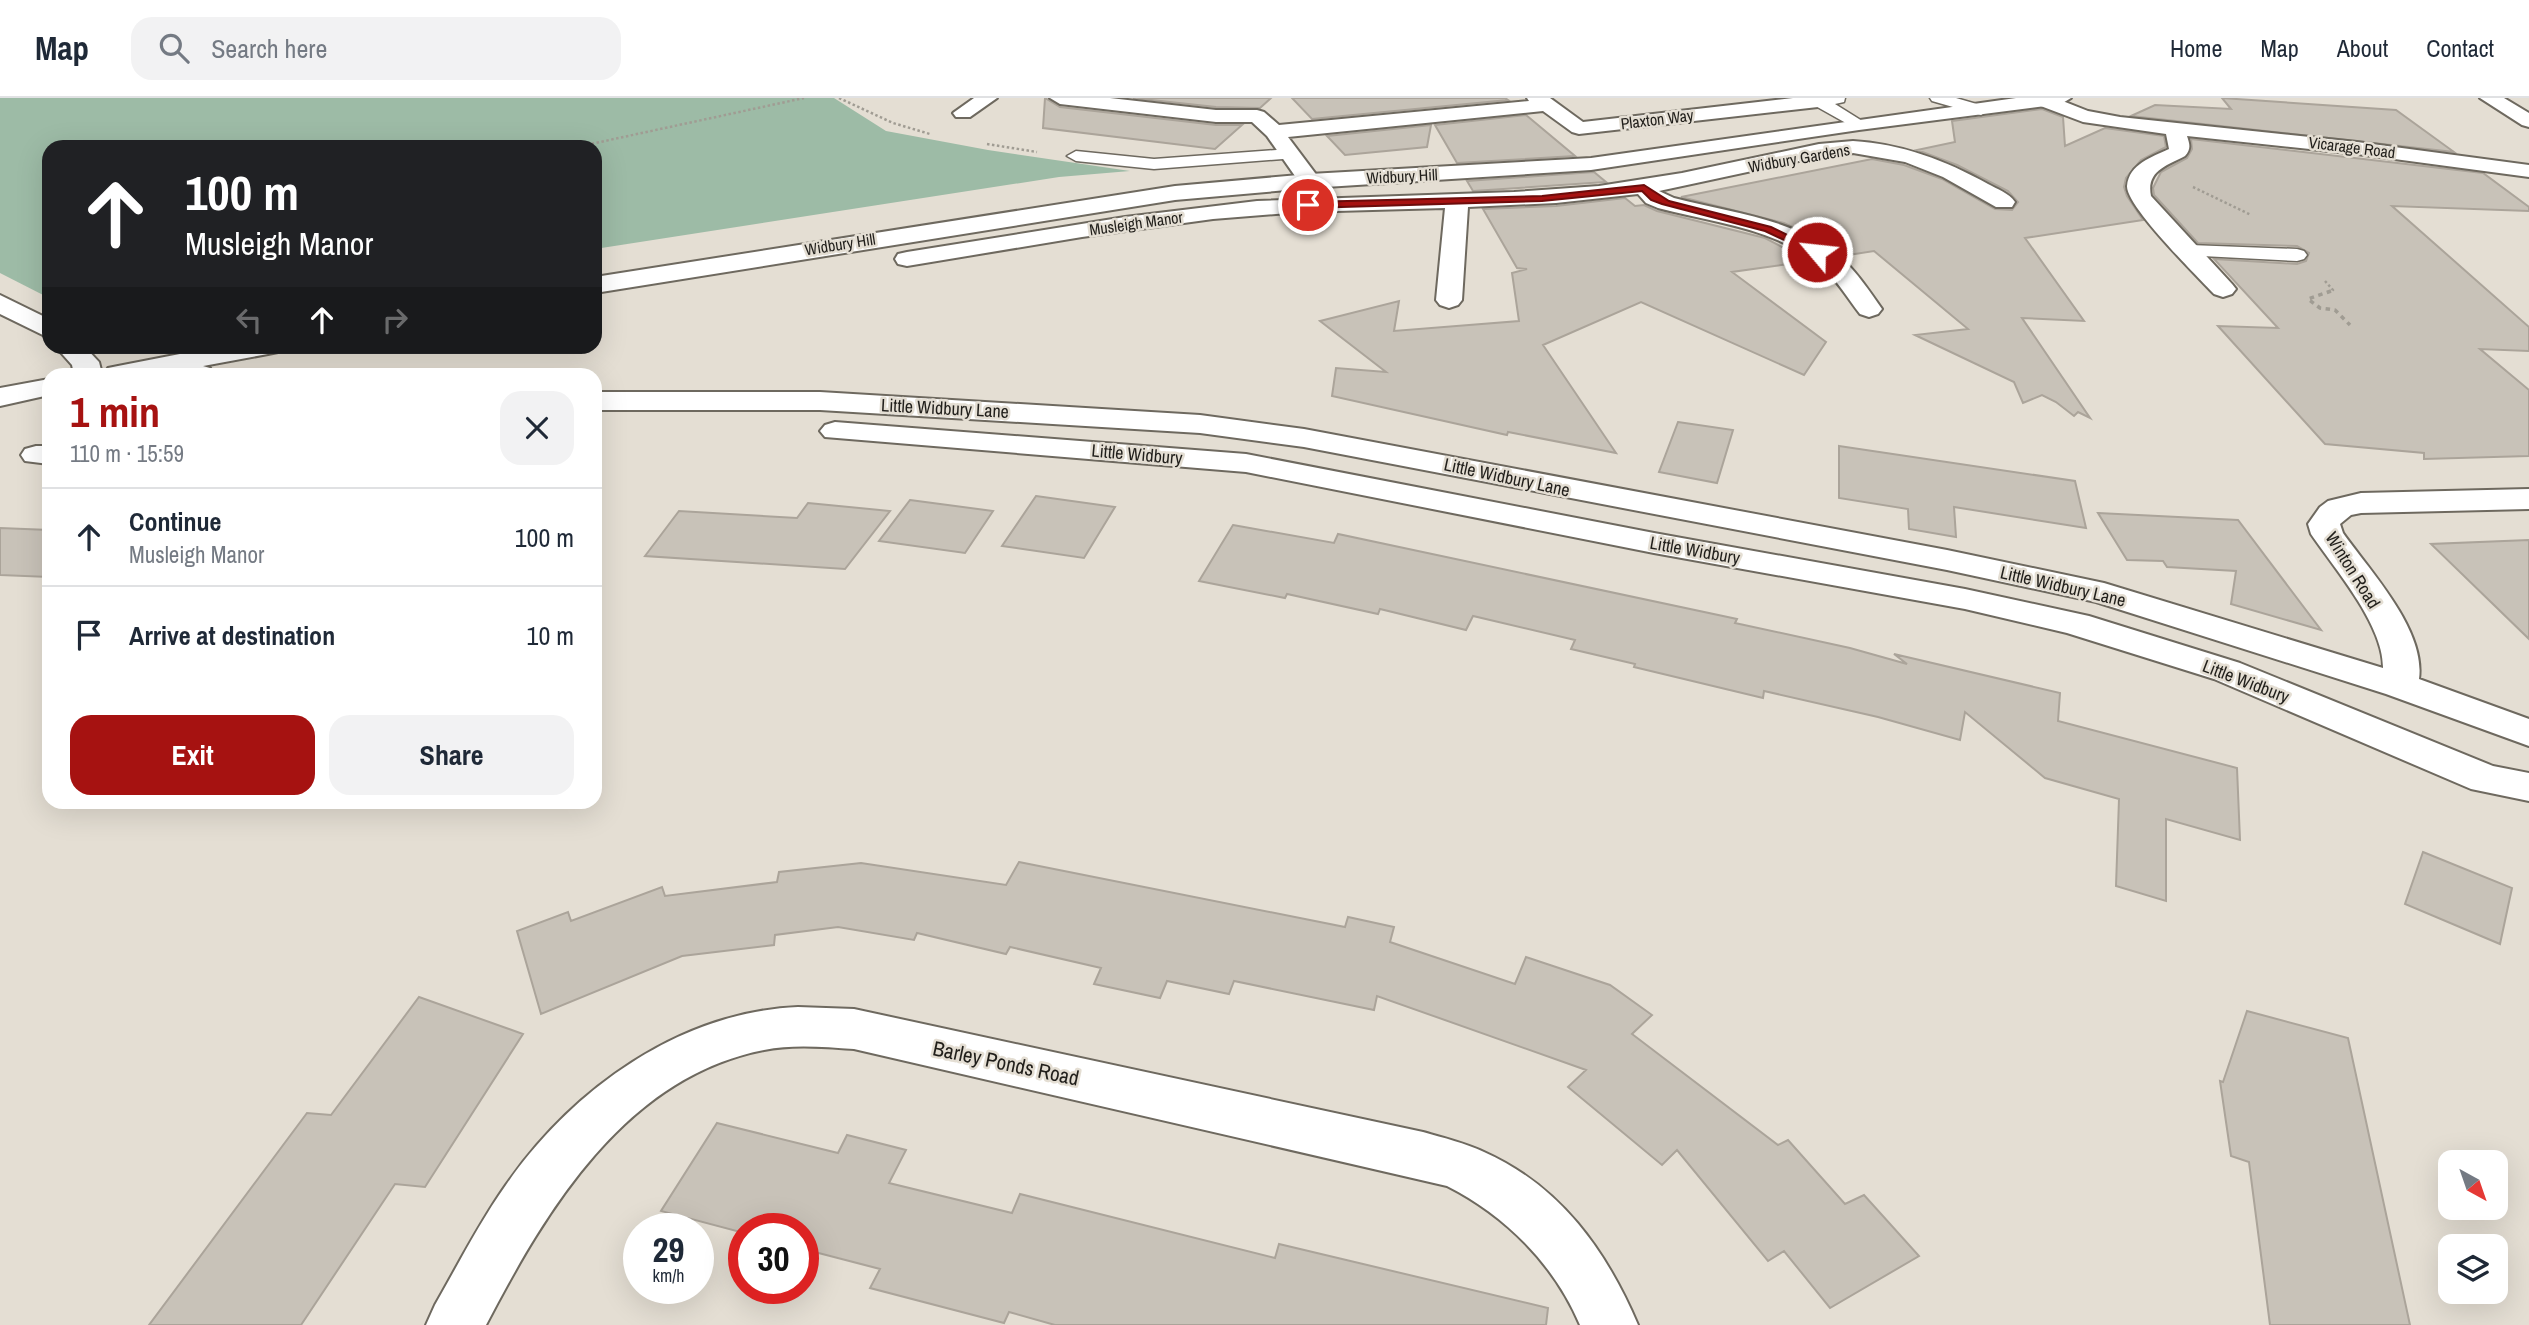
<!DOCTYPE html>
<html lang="en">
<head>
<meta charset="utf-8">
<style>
  :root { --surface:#fff; --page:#f2f2f3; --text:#1f2937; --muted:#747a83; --line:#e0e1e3; --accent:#a61211 }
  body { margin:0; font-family:"Archivo Narrow",sans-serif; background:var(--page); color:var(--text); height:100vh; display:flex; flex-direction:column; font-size:26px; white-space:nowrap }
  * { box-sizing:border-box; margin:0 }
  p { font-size:23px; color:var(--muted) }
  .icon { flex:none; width:38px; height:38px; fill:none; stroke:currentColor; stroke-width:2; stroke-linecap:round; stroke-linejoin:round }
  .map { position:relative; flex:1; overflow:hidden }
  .panel { position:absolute; left:42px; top:270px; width:560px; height:441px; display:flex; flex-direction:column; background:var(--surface); border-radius:21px; box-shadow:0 7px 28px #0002 }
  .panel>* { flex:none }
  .guide { position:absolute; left:42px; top:42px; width:560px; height:214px; border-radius:21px; box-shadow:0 7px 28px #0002; background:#202124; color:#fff; overflow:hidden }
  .needle { width:46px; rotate:140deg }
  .buttons { position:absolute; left:2438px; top:1052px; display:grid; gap:14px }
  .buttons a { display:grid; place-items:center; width:70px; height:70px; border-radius:14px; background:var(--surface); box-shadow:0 7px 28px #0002; font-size:35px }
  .speed { position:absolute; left:623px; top:1115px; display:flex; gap:14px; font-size:35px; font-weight:700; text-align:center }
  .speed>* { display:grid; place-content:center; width:91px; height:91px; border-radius:50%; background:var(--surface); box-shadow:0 7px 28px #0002; line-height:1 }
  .speed small { font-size:18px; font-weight:400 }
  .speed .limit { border:10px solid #d22; background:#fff; color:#111 }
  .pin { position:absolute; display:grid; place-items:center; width:60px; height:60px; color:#fff; margin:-30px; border:4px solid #fff; border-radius:50%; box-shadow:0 2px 7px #0007 }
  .me { position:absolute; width:77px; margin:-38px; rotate:298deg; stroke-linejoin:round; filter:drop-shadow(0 0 5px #0008) }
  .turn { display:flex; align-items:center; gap:24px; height:147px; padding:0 28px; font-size:32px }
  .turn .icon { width:91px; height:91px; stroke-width:2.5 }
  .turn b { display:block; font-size:49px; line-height:60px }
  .lanes { display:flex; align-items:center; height:66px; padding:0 28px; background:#0003; justify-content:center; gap:35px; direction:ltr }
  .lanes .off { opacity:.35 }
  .round { display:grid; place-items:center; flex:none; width:74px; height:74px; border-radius:21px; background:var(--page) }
  .summary { display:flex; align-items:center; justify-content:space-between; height:119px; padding:0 28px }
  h1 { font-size:42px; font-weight:700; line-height:52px; color:var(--accent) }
  .primary-button { display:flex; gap:14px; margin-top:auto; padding:14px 28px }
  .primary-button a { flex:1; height:80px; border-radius:21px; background:var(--accent); color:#fff; font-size:28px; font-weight:700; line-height:80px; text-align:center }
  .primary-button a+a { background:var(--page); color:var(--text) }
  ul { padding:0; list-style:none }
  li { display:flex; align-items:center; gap:21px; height:98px; padding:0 28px; border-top:2px solid var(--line) }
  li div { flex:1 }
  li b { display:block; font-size:26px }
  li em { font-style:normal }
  header { display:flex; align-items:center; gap:42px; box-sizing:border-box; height:98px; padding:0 35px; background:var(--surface); border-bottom:2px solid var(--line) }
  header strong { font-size:33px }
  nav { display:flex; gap:38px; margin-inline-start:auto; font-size:24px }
  .search { width:490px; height:63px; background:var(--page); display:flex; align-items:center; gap:18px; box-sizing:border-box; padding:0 24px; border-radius:21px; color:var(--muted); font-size:26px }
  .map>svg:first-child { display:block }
  .green { fill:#9dbba6 }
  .building { fill:#c8c2b8; stroke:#aba49a; stroke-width:2 }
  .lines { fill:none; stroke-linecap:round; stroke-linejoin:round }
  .lane-casing { stroke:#6e695f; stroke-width:3 }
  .street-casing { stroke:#6e695f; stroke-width:4 }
  .secondary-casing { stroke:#6e695f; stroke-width:4 }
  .path-far1 { stroke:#a09c93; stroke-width:2.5; stroke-dasharray:2.5 2.5; stroke-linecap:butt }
  .path { stroke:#a09c93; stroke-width:3.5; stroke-dasharray:4.5 4.5; stroke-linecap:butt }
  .lane { fill:#fff; fill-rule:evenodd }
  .street { fill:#fff; fill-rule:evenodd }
  .secondary { fill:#fff; fill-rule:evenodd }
  .route { fill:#a61211; stroke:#6c0c0b; stroke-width:2 }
  .labels { text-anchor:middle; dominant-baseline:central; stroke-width:5; stroke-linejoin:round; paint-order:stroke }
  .far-street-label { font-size:16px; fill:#211f1b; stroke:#e4ded3 }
  .street-label { font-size:18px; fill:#211f1b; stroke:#e4ded3 }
  .near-street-label { font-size:21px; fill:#211f1b; stroke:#e4ded3 }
</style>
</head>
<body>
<header>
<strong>Map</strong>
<div class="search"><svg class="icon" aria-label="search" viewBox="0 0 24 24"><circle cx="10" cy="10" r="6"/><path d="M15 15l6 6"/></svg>Search here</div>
<nav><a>Home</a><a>Map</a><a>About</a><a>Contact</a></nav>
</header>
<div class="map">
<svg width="2529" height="1227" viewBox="0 0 2529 1227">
  <rect width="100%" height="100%" fill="#e4ded3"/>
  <path class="green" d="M0 0H834L886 33 988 52 1130 73 1059 79 595 151V49H49V200L0 175Z"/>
  <path class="building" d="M1045 0 1060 9 1216 27H1242L1215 51 1043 30Z
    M1133 0H1271L1260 10 1216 9Z
    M1292 0H1505L1508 2 1312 21Z
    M2222 0 2396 12 2454 54 2131 18 2155 7 2231 11Z
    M2042 11 2063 19 2065 48 2105 30 2164 38 2166 49 2141 62 2126 80 2124 89 2127 98 2143 122 2025 140 2084 223 2022 220 2090 320 2078 314 2074 318 2056 304 2042 297 2023 305 2014 284 1915 237 1968 231 1874 153 1842 158 1824 144 1784 125 1681 99 1872 61 1904 67 1942 81 1995 111 2012 112 2018 104 2008 93 1957 67 1917 52 1955 44 1952 23Z
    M1526 17 1575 58 1457 65 1435 27Z
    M1431 27 1427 49 1345 57 1327 38Z
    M2191 41 2483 75 2529 109V113L2392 108 2529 229V253L2480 251 2529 292V358L2424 361V355L2325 346 2218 228 2278 230 2214 161 2297 166 2306 163 2309 155 2297 148 2198 145 2154 97 2153 90 2161 74 2187 60 2192 51Z
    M1594 74 1606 84 1473 93 1467 83Z
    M1625 100 1635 108 1644 107 1657 113 1765 140 1809 163 1732 174 1826 244 1804 277 1641 204 1543 247 1616 355 1508 334 1507 337 1332 298 1336 270 1386 274 1320 223 1399 203 1394 233 1519 223 1512 175 1527 171 1517 170 1483 111 1556 108Z
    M1678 324 1733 332 1717 385 1659 374Z
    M1839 348 2075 383 2086 430 1954 409 1956 439 1909 431 1908 411 1839 400Z
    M1036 398 1115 409 1084 460 1002 448Z
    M910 402 993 413 965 455 879 443Z
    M808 405 890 413 845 471 645 458 679 413 797 420Z
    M2098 415 2238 422 2321 532 2231 506 2236 473 2167 469 2163 463 2127 462Z
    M1233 427 1334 445 1338 436 1737 521 1735 525 1850 550 1907 566 1894 556 2060 595 2058 623 2237 670 2240 742 2166 721V803L2116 788 2119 701 2045 680 1965 614 1960 642 1878 619 1764 593 1763 600 1634 569 1635 566 1571 551 1575 542 1473 518 1466 532 1380 511 1378 516 1287 496 1285 500 1199 483Z
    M0 430 49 432V479L0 477Z
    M2529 442V541L2431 446Z
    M2423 754 2512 790 2500 846 2405 806Z
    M1019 764 1345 829 1348 819 1394 829 1390 844 1515 886 1526 859 1610 887 1652 917 1632 936 1778 1047 1788 1042 1845 1106 1864 1097 1919 1158 1830 1210 1784 1153 1768 1163 1677 1052 1662 1067 1568 989 1586 972 1377 898 1374 912 1234 883 1229 896 1167 883 1160 900 1094 886 1101 870 1010 849 1006 856 917 835 914 842 838 829 775 837 774 847 682 858 541 916 517 833 568 814 571 823 662 789 665 798 777 784 779 774 861 765 1006 787Z
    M419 899 523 936 425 1089 395 1086 301 1227H149L307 1015 331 1017Z
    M2247 913 2348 940 2410 1227H2270L2249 1064 2231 1058 2220 983 2223 984Z
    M717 1025 838 1055 847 1037 906 1052 889 1085 1012 1115 1020 1096 1275 1160 1279 1146 1548 1210 1546 1227H1055L1009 1214 1004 1225 870 1190 880 1171 803 1151V1130H744V1135L661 1113Z"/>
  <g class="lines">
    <g class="lane-casing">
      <path id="lane" d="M1812 0H1845L1844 4 1835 6 1867 26 1865 29H1853L1812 6 1810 3Z
        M1930 0H1956L1987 9 1989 12 1981 17 1932 3Z
        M1290 51 1296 52 1299 56 1296 60 1154 71 1076 63 1067 58 1076 53 1154 61Z
        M2190 147 2297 151 2304 153 2307 157 2304 161 2297 163 2183 157 2180 153 2183 149Z"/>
    </g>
    <g class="street-casing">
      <path id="street" d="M974 0H997L970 19H956L953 15Z
        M1050 0H1110L1216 12H1257L1264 14 1279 27 1529 3 1527 0H1550L1583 24 1793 0H1826L1828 3 1818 9 1579 36 1572 34 1543 13 1288 39 1321 83 1318 88H1302L1267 38 1252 24H1216L1060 6Z
        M2037 0H2055L2088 13 2120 19 2357 44 2529 67V79L2357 56 2187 38C2190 47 2191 51 2185 58 2166 68 2146 73 2151 98L2232 186 2236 191 2232 196 2223 199 2214 196C2198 179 2126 108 2127 88 2129 66 2152 59 2169 51L2166 36 2083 24 2038 7 2035 3Z
        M2480 0H2504L2529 15V29L2522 27Z
        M1853 43C1902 46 1945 62 1988 86 1997 91 2009 95 2015 104L2012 109H1996L1943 79 1905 64 1853 55 1808 61 1659 93 1674 100C1731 115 1795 120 1841 160 1857 174 1870 194 1882 211L1878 216 1869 219 1860 216C1848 201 1838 183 1823 170 1778 130 1714 125 1658 110L1646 105 1638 96 1556 105 1468 109 1462 202 1458 207 1449 210 1440 207 1436 202 1445 110 1300 114 1213 121 1082 139 907 168 898 166 895 161 898 156 907 154 1125 119 1257 103 1514 94 1599 88 1682 75 1819 46Z
        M171 259 210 270 214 276C198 277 167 282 157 267L161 261Z
        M595 294H820L1200 317 1304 331 1947 452 2104 485 2383 570C2384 527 2334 470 2311 436L2308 426 2320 409 2328 403 2361 395 2529 391V411L2361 415 2351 417 2340 426 2343 435C2370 473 2426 532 2419 581L2529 621V648L2386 596 2096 504 1947 472 1304 349 1200 335 820 312H595Z
        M835 324 1246 356 1654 435 1965 491 2089 518 2240 565 2493 668 2529 675V703L2471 691 2214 581 2067 535 1965 511 1654 455 1246 374 825 339 820 333 825 327Z
        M36 348H49V366L25 363 21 357 25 351Z
        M798 909 854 911 1423 1034C1444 1040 1465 1045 1484 1054 1560 1088 1606 1152 1638 1227H1580C1554 1166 1506 1118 1447 1088L854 951C824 949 793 946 764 952 625 979 546 1112 486 1227H426L435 1207C458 1167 479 1125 506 1087 572 992 679 914 798 909Z"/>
    </g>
    <g class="secondary-casing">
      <path id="secondary" d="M2016 0H2071L2061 6 1859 32 1591 72 1310 90 1175 102 595 195V179L1175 88 1310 76 1591 60Z
        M0 197 49 221V240L0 216Z
        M55 248H84L99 264 102 276H74L72 267Z
        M221 248H281L278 254 268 256 160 276H104L108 270 118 268Z
        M49 281V297L0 308V290Z"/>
    </g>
    <path class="path-far1" d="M839 0 893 25 930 36
      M987 46 1037 54
      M577 49 804 0
      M2193 89 2251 117
      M2325 183 2333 192 2326 195"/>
    <path class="path" d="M2331 193 2308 201 2320 210 2335 212 2350 227"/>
    <use href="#lane" class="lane"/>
    <use href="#street" class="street"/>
    <use href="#secondary" class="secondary"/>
  </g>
  <path class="route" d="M1644 87 1669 103 1771 129 1822 154 1814 156 1765 133 1662 106 1651 102 1642 93 1542 103 1308 110 1304 107 1308 104 1542 98Z"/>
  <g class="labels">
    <g class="far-street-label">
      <text transform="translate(1657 21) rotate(-7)">Plaxton Way</text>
      <text transform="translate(2352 49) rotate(7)">Vicarage Road</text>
      <text transform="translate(1799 60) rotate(-10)">Widbury Gardens</text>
      <text transform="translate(1402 78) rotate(-3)">Widbury Hill</text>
      <text transform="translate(1136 125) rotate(-8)">Musleigh Manor</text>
      <text transform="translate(840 146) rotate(-9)">Widbury Hill</text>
    </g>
    <g class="street-label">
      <text transform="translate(945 310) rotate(3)">Little Widbury Lane</text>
      <text transform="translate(1137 356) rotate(5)">Little Widbury</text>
      <text transform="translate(1507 379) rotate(12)">Little Widbury Lane</text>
      <text transform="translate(1695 452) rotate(10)">Little Widbury</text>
      <text transform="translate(2353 472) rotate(58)">Winton Road</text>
      <text transform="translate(2063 488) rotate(13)">Little Widbury Lane</text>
      <text transform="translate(2246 583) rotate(21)">Little Widbury</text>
    </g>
    <g class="near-street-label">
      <text transform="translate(1006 965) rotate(12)">Barley Ponds Road</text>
    </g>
  </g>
</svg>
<div class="buttons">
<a><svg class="needle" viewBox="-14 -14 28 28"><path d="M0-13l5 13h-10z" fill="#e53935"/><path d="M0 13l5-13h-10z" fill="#747a83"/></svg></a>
<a><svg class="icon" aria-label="layers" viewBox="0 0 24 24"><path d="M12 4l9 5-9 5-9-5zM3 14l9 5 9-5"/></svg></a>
</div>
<div class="speed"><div>29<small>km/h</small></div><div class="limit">30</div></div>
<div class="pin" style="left:1308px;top:107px;background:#d93025"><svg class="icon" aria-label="arrive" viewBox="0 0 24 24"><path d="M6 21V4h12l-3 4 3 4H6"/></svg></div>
<svg class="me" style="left:1817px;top:154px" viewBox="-20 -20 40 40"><circle r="17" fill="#a61211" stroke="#fff" stroke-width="3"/><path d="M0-11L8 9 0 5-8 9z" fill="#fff"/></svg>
<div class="guide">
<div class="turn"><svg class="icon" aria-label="ahead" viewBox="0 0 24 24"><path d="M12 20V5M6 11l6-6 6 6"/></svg><div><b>100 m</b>Musleigh Manor</div></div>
<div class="lanes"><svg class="icon off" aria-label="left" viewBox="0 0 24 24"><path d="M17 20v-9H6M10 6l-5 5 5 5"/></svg><svg class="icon" aria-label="ahead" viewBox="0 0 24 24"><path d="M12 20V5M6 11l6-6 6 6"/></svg><svg class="icon off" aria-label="right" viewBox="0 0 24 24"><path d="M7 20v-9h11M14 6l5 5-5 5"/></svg></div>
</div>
<section class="panel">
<div class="summary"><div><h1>1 min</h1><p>110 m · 15:59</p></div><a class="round"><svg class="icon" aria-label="close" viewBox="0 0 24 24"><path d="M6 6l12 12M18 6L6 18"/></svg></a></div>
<ul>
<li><svg class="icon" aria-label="ahead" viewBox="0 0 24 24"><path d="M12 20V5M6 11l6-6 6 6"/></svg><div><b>Continue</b><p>Musleigh Manor</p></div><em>100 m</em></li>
<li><svg class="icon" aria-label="arrive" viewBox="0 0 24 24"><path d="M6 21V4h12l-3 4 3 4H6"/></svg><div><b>Arrive at destination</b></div><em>10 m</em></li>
</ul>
<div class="primary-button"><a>Exit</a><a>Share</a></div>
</section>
</div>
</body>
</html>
